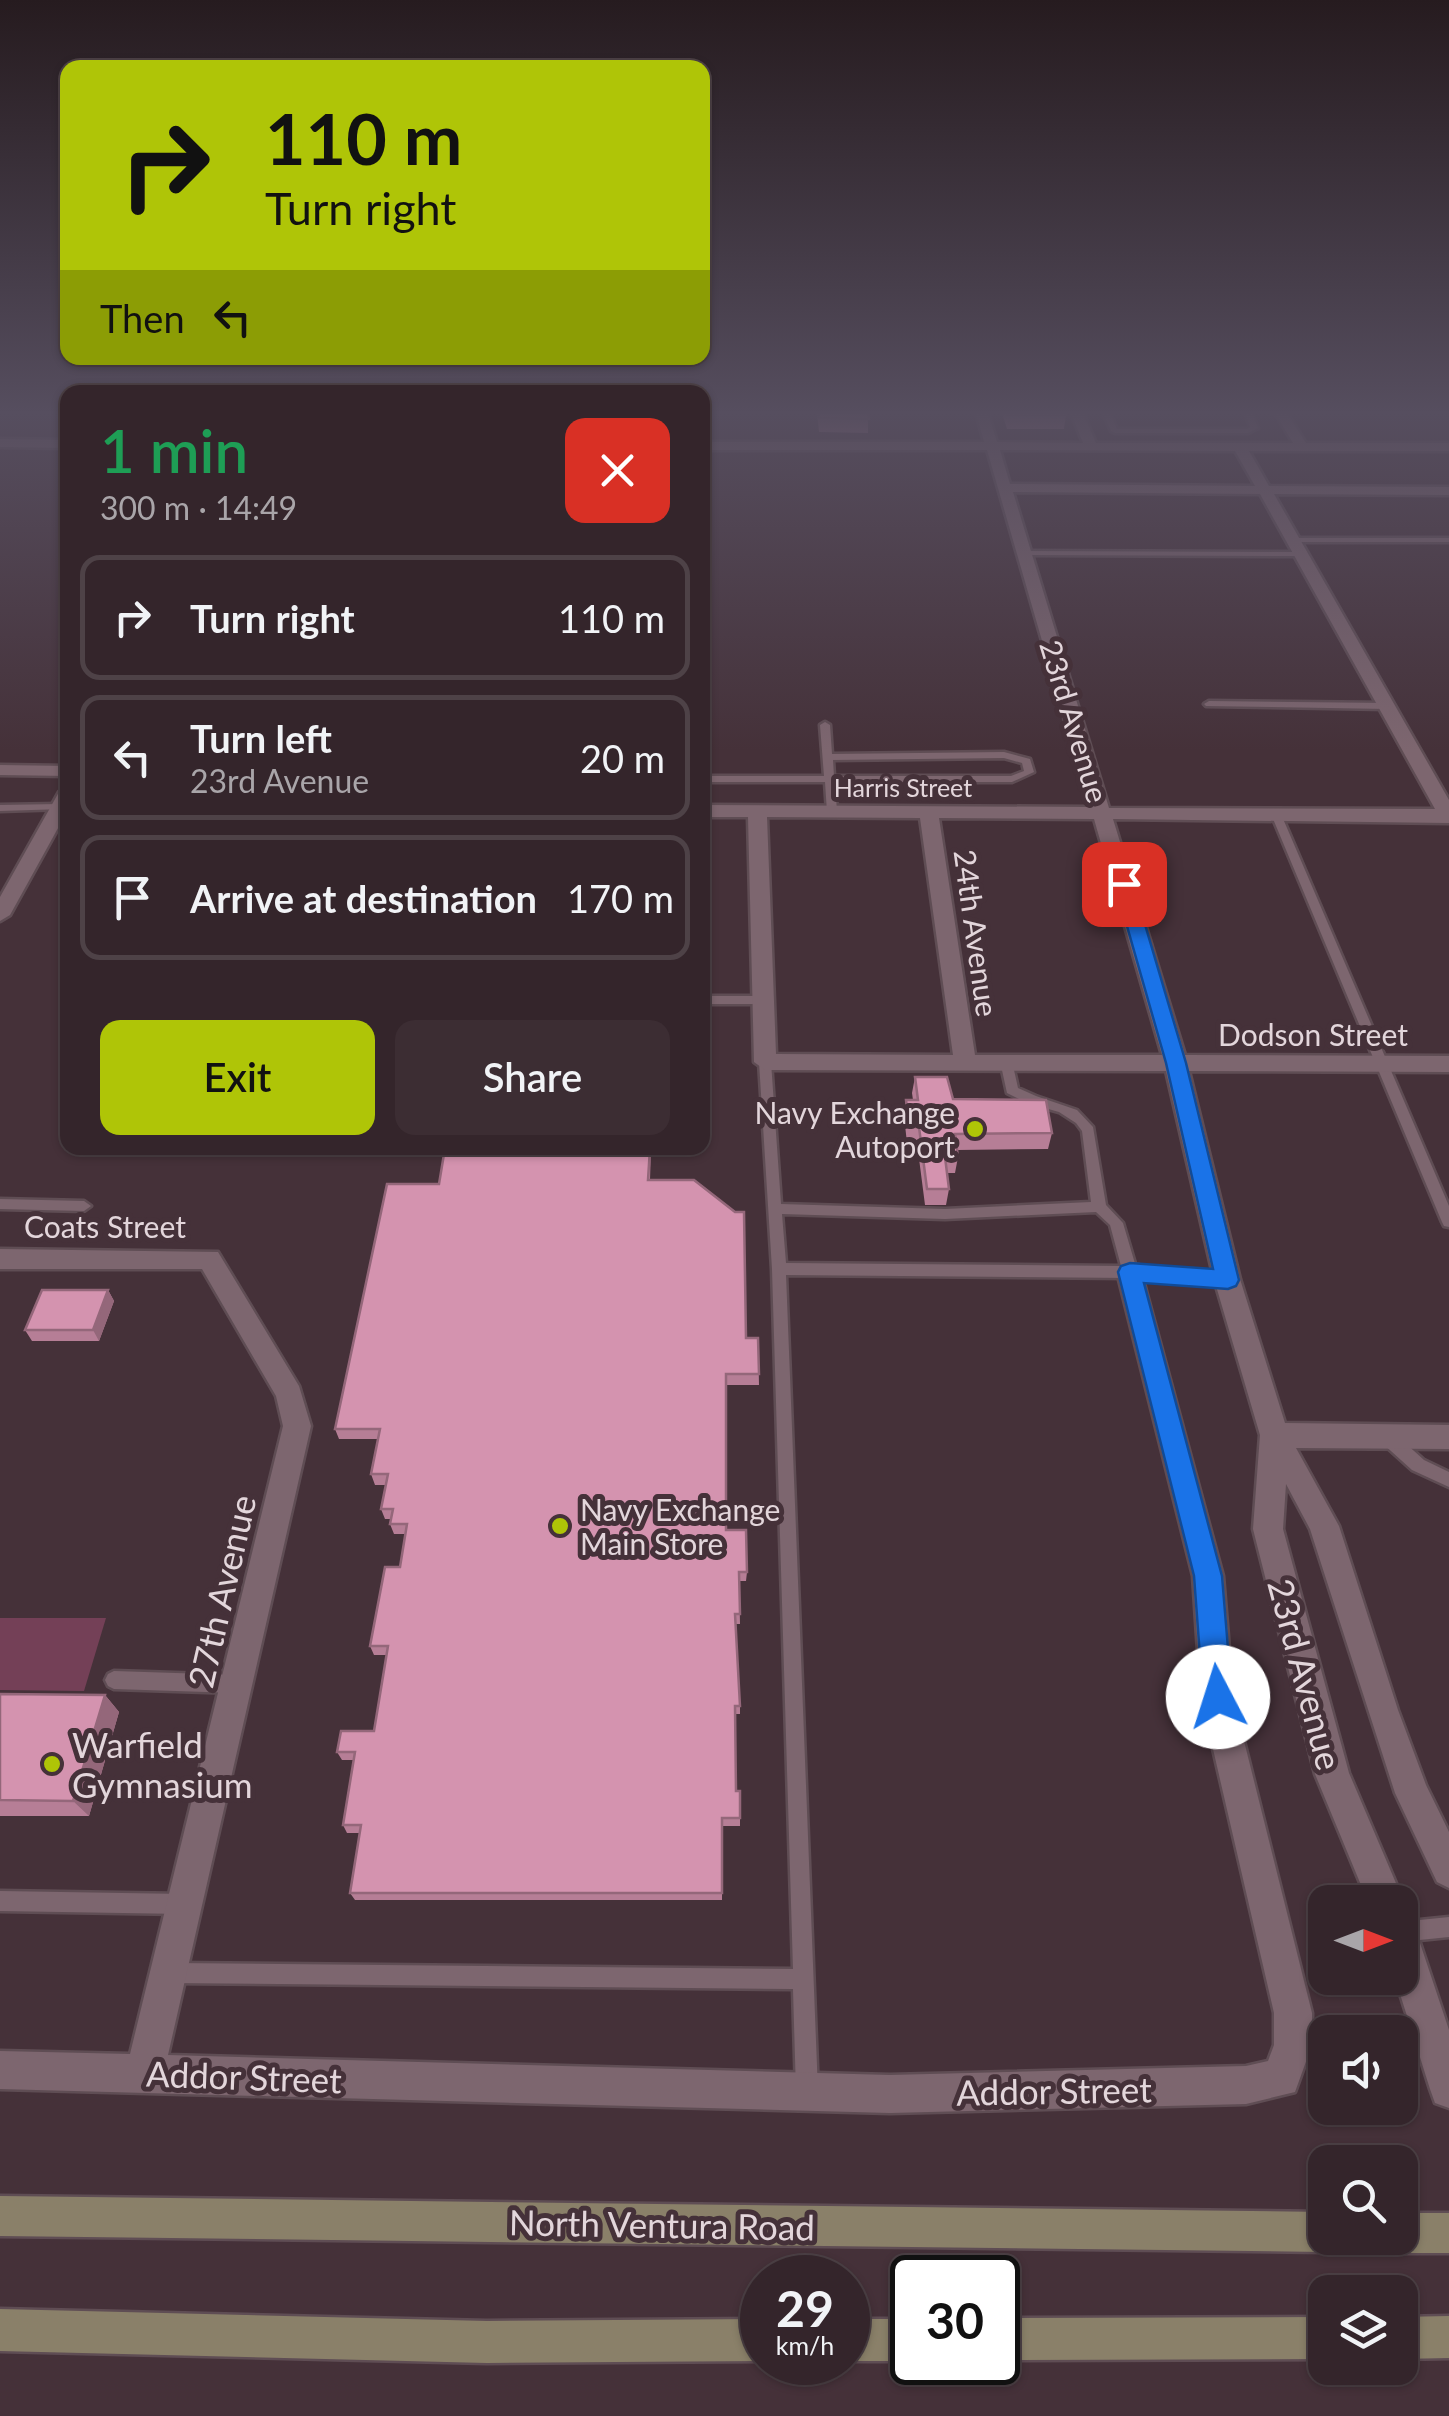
<!DOCTYPE html>
<html lang="en">
<head>
<meta charset="utf-8">
<style>
  :root { --surface:#34252b; --page:#3c2d33; --text:#f1f3f6; --muted:#a9a5a9; --line:#4e4247; --accent:#afc507 }
  body { margin:0; font-family:Lato,sans-serif; background:var(--page); color:var(--text); height:100vh; display:flex; flex-direction:column; font-size:38px; white-space:nowrap }
  * { box-sizing:border-box; margin:0 }
  p { font-size:32px; color:var(--muted) }
  .icon { flex:none; width:55px; height:55px; fill:none; stroke:currentColor; stroke-width:2; stroke-linecap:round; stroke-linejoin:round }
  .map { position:relative; flex:1; overflow:hidden }
  .side { position:absolute; left:60px; top:385px; width:650px; height:770px; display:flex; flex-direction:column; background:var(--surface); border-radius:20px; box-shadow:0 2px 8px #0004,0 0 0 2px var(--line) }
  .side>* { flex:none }
  .top-card { position:absolute; left:60px; top:60px; width:650px; height:305px; border-radius:20px; box-shadow:0 2px 8px #0004,0 0 0 2px var(--line); background:#afc507; color:#111; overflow:hidden }
  .needle { width:65px; rotate:90deg }
  .tools { position:absolute; left:1308px; top:1885px; display:grid; gap:20px }
  .tools a { display:grid; place-items:center; width:110px; height:110px; border-radius:20px; background:var(--surface); box-shadow:0 2px 8px #0004,0 0 0 2px var(--line); font-size:50px }
  .speed { position:absolute; left:740px; top:2255px; display:flex; gap:20px; font-size:50px; font-weight:700; text-align:center }
  .speed>* { display:grid; place-content:center; width:130px; height:130px; border-radius:50%; background:var(--surface); box-shadow:0 2px 8px #0004,0 0 0 2px var(--line); line-height:1 }
  .speed small { font-size:25px; font-weight:400 }
  .speed .limit { border:5px solid #111; border-radius:15px; background:#fff; color:#111 }
  .pin { position:absolute; display:grid; place-items:center; width:85px; height:85px; color:#fff; margin:-42px; border-radius:20px; box-shadow:0 5px 15px #0006 }
  .me { position:absolute; width:110px; margin:-55px; rotate:355deg; stroke-linejoin:round; filter:drop-shadow(0 0 8px #0008) }
  .turn { display:flex; align-items:center; gap:35px; height:210px; padding:0 40px; font-size:45px }
  .turn .icon { width:130px; height:130px; stroke-width:2.5 }
  .turn b { display:block; font-size:70px; line-height:85px }
  .then { display:flex; align-items:center; height:95px; padding:0 40px; background:#0003; gap:20px; font-size:38px }
  .round { display:grid; place-items:center; flex:none; width:105px; height:105px; border-radius:20px; background:var(--page) }
  .headline { display:flex; align-items:center; justify-content:space-between; height:170px; padding:0 40px }
  h1 { font-size:60px; font-weight:600; line-height:75px; color:#1e9e55 }
  .cta { display:flex; gap:20px; margin-top:auto; padding:20px 40px }
  .cta a { flex:1; height:115px; border-radius:20px; background:var(--accent); color:#111; font-size:40px; font-weight:600; line-height:115px; text-align:center }
  .cta a+a { background:var(--page); color:var(--text) }
  ul { padding:0; list-style:none }
  li { display:flex; align-items:center; gap:30px; height:125px; margin:0 20px 15px; padding:0 20px; border:5px solid var(--line); border-radius:20px }
  li div { flex:1 }
  li b { display:block; font-size:38px }
  li em { font-style:normal }
  .map>svg:first-child { display:block }
  .green { fill:#744057 }
  .lines { fill:none; stroke-linecap:round; stroke-linejoin:round }
  .service-casing { stroke:#5f4d54; stroke-width:5 }
  .minor-casing { stroke:#5f4d54; stroke-width:5 }
  .secondary-casing { stroke:#5f4d54; stroke-width:5 }
  .service { fill:#7d666f; fill-rule:evenodd }
  .minor { fill:#7d666f; fill-rule:evenodd }
  .secondary { fill:#8a8069; fill-rule:evenodd }
  .wall { fill:#b67e96 }
  .shaded-wall { fill:#94677a }
  .building { fill:#d493af; stroke:#94677a; stroke-width:2.5 }
  .route { fill:#1a73e8; stroke:#114b97; stroke-width:2.5 }
  .poi-dot { fill:#afc507; stroke:#453139; stroke-width:4 }
  .labels { text-anchor:middle; dominant-baseline:central; stroke-width:10; stroke-linejoin:round; paint-order:stroke }
  .far-street-label { font-size:25px; fill:#e3d6db; stroke:#453139 }
  .street-label { font-size:30px; fill:#e3d6db; stroke:#453139 }
  .poi-label { font-size:30px; fill:#e3d6db; stroke:#453139; text-anchor:end }
  .near-street-label { font-size:35px; fill:#e3d6db; stroke:#453139 }
  .near-poi-label { font-size:35px; fill:#e3d6db; stroke:#453139; text-anchor:start }
</style>
</head>
<body>
<div class="map">
<svg width="1449" height="2416" viewBox="0 0 1449 2416">
  <rect width="100%" height="100%" fill="#453139"/>
  <path class="green" d="M0 1618H106L84 1691 0 1690Z"/>
  <g class="lines">
    <g class="service-casing">
      <path id="service" d="M1103 413H1110L1117 429H1247L1250 427 1245 413H1252L1258 428 1248 433H1115L1111 431Z
        M1290 538H1449V542H1293L1289 540Z
        M1021 551 1301 552 1305 554 1301 556 1024 555H1021Z
        M1209 701 1388 703 1393 706 1388 709 1206 706 1204 704Z
        M825 722 830 725 832 754 1004 752 1030 759 1034 772 1012 782H835L837 812 832 815 827 812 825 782H702V776H824L820 725ZM1004 758 1022 763 1024 771 1011 776H834L833 760Z
        M60 804 65 807 64 809 0 811V805Z
        M1276 811 1281 814 1449 1206V1227L1444 1226 1442 1222 1271 814Z
        M702 996H763L769 1000 763 1004H702Z
        M1006 1057 1012 1061 1018 1088 1036 1096 1077 1110 1093 1127 1106 1205 1123 1223 1136 1267 1227 1273 1232 1275 1234 1279 1232 1283 1227 1285 1130 1278 786 1275 818 2092 815 2100 807 2103 799 2100 796 2092 793 1989 171 1983 164 1980 161 1973 164 1966 171 1963 793 1969 772 1269 759 1062 765 1058 771 1062 781 1204 945 1209 1091 1202 1082 1131 1076 1123 1059 1112 1027 1103 1007 1093 1000 1061ZM1096 1212 1110 1225 1121 1266 786 1263 782 1214 945 1219Z
        M0 1199 84 1201 91 1206 84 1211 0 1209Z
        M1387 1430 1393 1432 1424 1460 1449 1472V1487L1412 1470 1381 1442 1379 1437 1381 1432Z
        M114 1671 237 1675 243 1678 246 1684 243 1690 237 1693 114 1689 108 1686 105 1680 108 1674Z
        M0 1891 184 1894 191 1897 194 1904 191 1911 184 1914 0 1911Z
        M1449 1917V1937L1400 1942V1922Z"/>
    </g>
    <g class="minor-casing">
      <path id="minor" d="M976 413H988L997 442 1083 443 1071 413H1083L1096 443H1293L1275 413H1287L1306 443H1449V451H1249L1269 486 1449 487V495L1274 494 1449 800V823L1113 819 1185 1055 1449 1056V1072L1189 1071 1240 1279 1285 1423 1449 1425V1449L1296 1448 1339 1526 1398 1710 1426 1785 1449 1832V1888L1437 1882 1395 1793 1310 1529 1286 1484 1283 1529 1349 1773 1404 1902 1400 1911V1902H1368L1315 1774 1253 1529 1260 1435 1214 1279 1166 1071 765 1070 754 1062 748 817H702V805L1090 807 987 450H702V442H984ZM1000 450 1235 451 1255 486 1010 484ZM1013 492 1260 494 1435 809 1109 808ZM767 817 920 818 953 1055 776 1054ZM939 818 1094 819 1162 1055H975Z
        M0 439 68 440V448L0 447Z
        M0 765 68 766V776L0 775Z
        M68 787V810L10 915 0 921V897L59 792Z
        M0 1249 218 1252 299 1386 311 1426 168 2055 890 2075 1246 2066 1268 2061 1274 2045V2013L1201 1697 1193 1576 1117 1272 1121 1265H1139L1223 1576 1233 1697 1312 2013V2045L1295 2092 1246 2104 890 2113 0 2089V2051L130 2054 283 1426 276 1396 202 1269H0Z
        M1400 1917 1413 1922 1449 2030V2108L1435 2103 1430 2089 1395 1978H1400Z"/>
    </g>
    <g class="secondary-casing">
      <path id="secondary" d="M0 2196 1325 2212V2238H1343L1339 2246 1325 2252 0 2236Z
        M1400 2213H1449V2253H1400L1386 2247 1381 2238H1400Z
        M0 2309 487 2321 762 2319V2361L487 2363 0 2351Z
        M1449 2316V2358L1400 2359V2317Z
        M1325 2317V2359L998 2360V2318Z
        M848 2319H912V2361H848Z"/>
    </g>
    <use href="#service" class="service"/>
    <use href="#minor" class="minor"/>
    <use href="#secondary" class="secondary"/>
  </g>
  <path class="wall" d="M817 413H868V433L819 432Z
    M1002 413H1066V415L1064 429H1007Z
    M915 1077 953 1099 1052 1133 1048 1149 957 1150 958 1157 955 1173H947L949 1189 946 1205H925L917 1143H907L904 1116 906 1100H913L912 1093Z
    M445 1148H651L650 1180 746 1338H758L759 1385H726V1530L747 1572 746 1581H739L740 1624H736L740 1706V1714H735L736 1791H740V1826H722V1900H355L350 1893 360 1833H347L343 1825 354 1760H342L337 1752 374 1731 387 1655H374L370 1646 400 1567 405 1534H394L390 1524 391 1519H385L381 1509 386 1485H375L371 1474 378 1439H339L335 1429 439 1184Z
    M108 1290 114 1301 99 1341H32L25 1330Z
    M0 1694 105 1695 119 1712 89 1816H0Z"/>
  <path class="shaded-wall" d="M108 1290 114 1301 99 1341 93 1330Z
    M105 1695 119 1712 89 1816 73 1801Z"/>
  <path class="building" d="M819 413H868L869 419 819 418Z
    M1009 413H1066V415H1009Z
    M915 1077H947L953 1099 1046 1100 1052 1133 955 1134 958 1157H945L949 1189H927L919 1127H909L906 1100H918Z
    M445 1148H650L648 1180H694L735 1212H744L746 1338H758L759 1374H726V1530H746L747 1572H739L740 1614H735L740 1706H735L736 1791H740V1818H722V1893H350L361 1825H343L355 1752H337L341 1731H374L388 1646H370L385 1567H400L407 1524H390L393 1509H381L388 1474H371L380 1429H335L387 1184H439Z
    M42 1290H108L93 1330H25Z
    M0 1694 105 1695 73 1801 0 1800Z"/>
  <linearGradient id="sky" x2="0" y2="1"><stop stop-color="#261b1f"/><stop offset="0.55" stop-color="#564e5f"/><stop offset="1" stop-color="#564e5f" stop-opacity="0"/></linearGradient>
  <rect width="1449" height="751" fill="url(#sky)"/>
  <path class="route" d="M1124 879 1133 884 1186 1063 1239 1280 1236 1286 1228 1289 1144 1283 1222 1576 1232 1697 1228 1707 1218 1712 1207 1707 1203 1697 1194 1576 1118 1272 1121 1266 1130 1263 1213 1269 1166 1063 1115 884Z"/>
  <g class="poi-dot">
    <circle cx="975" cy="1129" r="10"/>
    <circle cx="560" cy="1526" r="10"/>
    <circle cx="52" cy="1764" r="10"/>
  </g>
  <g class="labels">
    <g class="far-street-label">
      <text x="903" y="787">Harris Street</text>
    </g>
    <g class="street-label">
      <text transform="translate(1075 721) rotate(73)">23rd Avenue</text>
      <text transform="translate(977 933) rotate(82)">24th Avenue</text>
      <text x="1313" y="1034">Dodson Street</text>
      <text x="105" y="1226">Coats Street</text>
    </g>
    <g class="poi-label">
      <text x="955" y="1112">Navy Exchange<tspan x="955" dy="34">Autoport</tspan></text>
      <text x="580" y="1509" text-anchor="start">Navy Exchange<tspan x="580" dy="34">Main Store</tspan></text>
    </g>
    <g class="near-street-label">
      <text transform="translate(221 1591) rotate(-77)">27th Avenue</text>
      <text transform="translate(1306 1674) rotate(75)">23rd Avenue</text>
      <text transform="translate(244 2076) rotate(2)">Addor Street</text>
      <text transform="translate(1054 2090) rotate(-1)">Addor Street</text>
      <text transform="translate(662 2224) rotate(1)">North Ventura Road</text>
    </g>
    <g class="near-poi-label">
      <text x="72" y="1744">Warfield<tspan x="72" dy="40">Gymnasium</tspan></text>
    </g>
  </g>
</svg>
<div class="tools">
<a><svg class="needle" viewBox="-14 -14 28 28"><path d="M0-13l5 13h-10z" fill="#e53935"/><path d="M0 13l5-13h-10z" fill="#a9a5a9"/></svg></a>
<a><svg class="icon" aria-label="sound" viewBox="0 0 24 24"><path d="M4 9h4l5-4v14l-5-4H4zM17 9q2 3 0 6"/></svg></a>
<a><svg class="icon" aria-label="search" viewBox="0 0 24 24"><circle cx="10" cy="10" r="6"/><path d="M15 15l6 6"/></svg></a>
<a><svg class="icon" aria-label="layers" viewBox="0 0 24 24"><path d="M12 4l9 5-9 5-9-5zM3 14l9 5 9-5"/></svg></a>
</div>
<div class="speed"><div>29<small>km/h</small></div><div class="limit">30</div></div>
<div class="pin" style="left:1124px;top:884px;background:#d93025"><svg class="icon" aria-label="arrive" viewBox="0 0 24 24"><path d="M6 21V4h12l-3 4 3 4H6"/></svg></div>
<svg class="me" style="left:1218px;top:1697px" viewBox="-20 -20 40 40"><circle r="19" fill="#fff"/><path d="M0-13L10 11 0 6-10 11z" fill="#1a73e8"/></svg>
<div class="top-card">
<div class="turn"><svg class="icon" aria-label="right" viewBox="0 0 24 24"><path d="M7 20v-9h11M14 6l5 5-5 5"/></svg><div><b>110 m</b>Turn right</div></div>
<div class="then">Then<svg class="icon" aria-label="left" viewBox="0 0 24 24"><path d="M17 20v-9H6M10 6l-5 5 5 5"/></svg></div>
</div>
<section class="side">
<div class="headline"><div><h1>1 min</h1><p>300 m · 14:49</p></div><a class="round" style="background:#d93025;color:#fff"><svg class="icon" aria-label="close" viewBox="0 0 24 24"><path d="M6 6l12 12M18 6L6 18"/></svg></a></div>
<ul>
<li><svg class="icon" aria-label="right" viewBox="0 0 24 24"><path d="M7 20v-9h11M14 6l5 5-5 5"/></svg><div><b>Turn right</b></div><em>110 m</em></li>
<li><svg class="icon" aria-label="left" viewBox="0 0 24 24"><path d="M17 20v-9H6M10 6l-5 5 5 5"/></svg><div><b>Turn left</b><p>23rd Avenue</p></div><em>20 m</em></li>
<li><svg class="icon" aria-label="arrive" viewBox="0 0 24 24"><path d="M6 21V4h12l-3 4 3 4H6"/></svg><div><b>Arrive at destination</b></div><em>170 m</em></li>
</ul>
<div class="cta"><a>Exit</a><a>Share</a></div>
</section>
</div>
</body>
</html>
